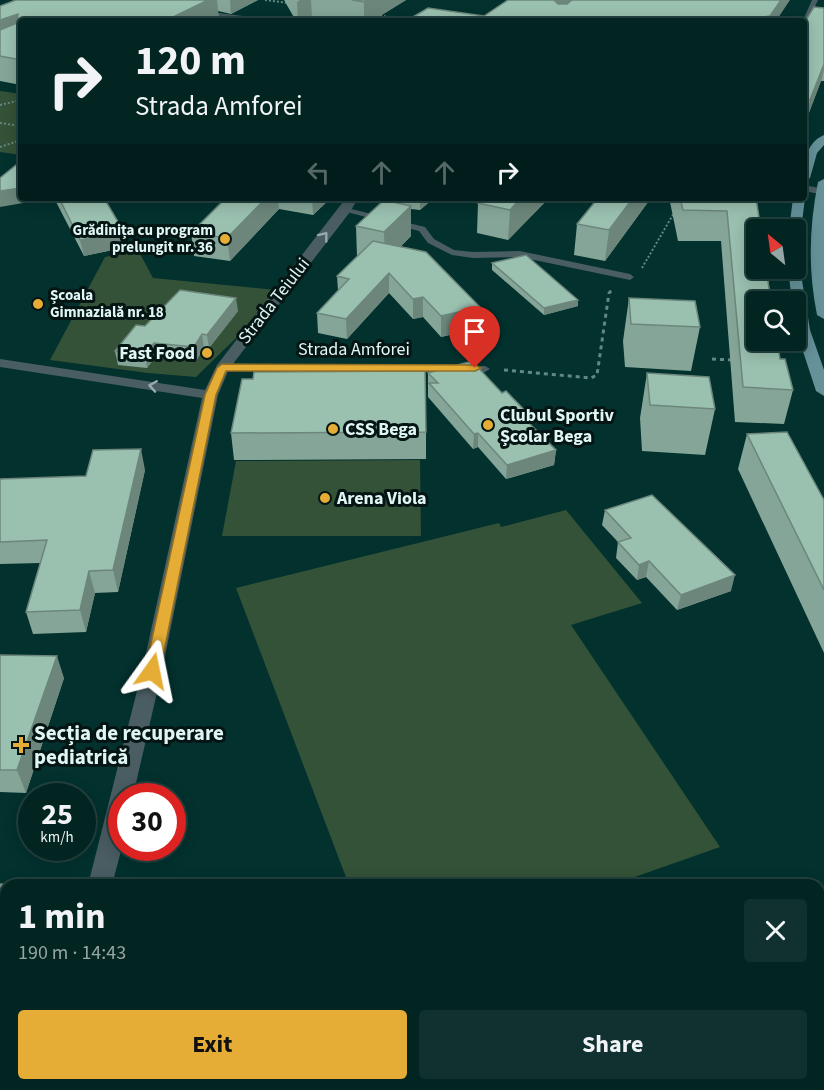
<!DOCTYPE html>
<html lang="en">
<head>
<meta charset="utf-8">
<style>
  :root { --surface:#022522; --page:#10312f; --text:#f1f3f6; --muted:#96a5a5; --line:#234240; --accent:#e5ad36 }
  body { margin:0; font-family:"Source Sans 3",sans-serif; background:var(--page); color:var(--text); height:100vh; display:flex; flex-direction:column; font-size:22px; white-space:nowrap }
  * { box-sizing:border-box; margin:0 }
  p { font-size:20px; color:var(--muted) }
  .icon { flex:none; width:33px; height:33px; fill:none; stroke:currentColor; stroke-width:2; stroke-linecap:round; stroke-linejoin:round }
  .map { position:relative; flex:1; overflow:hidden }
  .drawer { position:absolute; left:0px; top:879px; width:825px; height:212px; display:flex; flex-direction:column; background:var(--surface); border-radius:18px 18px 0 0; box-shadow:0 3px 15px #0003,0 0 0 2px var(--line) }
  .drawer>* { flex:none }
  .top-card { position:absolute; left:18px; top:18px; width:789px; height:183px; border-radius:6px; box-shadow:0 3px 15px #0003,0 0 0 2px var(--line); background:#022522; color:var(--text); overflow:hidden }
  .needle { width:39px; rotate:331deg }
  .fabs { position:absolute; left:746px; top:219px; display:grid; gap:12px }
  .fabs a { display:grid; place-items:center; width:60px; height:60px; border-radius:6px; background:var(--surface); box-shadow:0 3px 15px #0003,0 0 0 2px var(--line); font-size:30px }
  .speed { position:absolute; left:18px; top:783px; display:flex; gap:12px; font-size:30px; font-weight:700; text-align:center }
  .speed>* { display:grid; place-content:center; width:78px; height:78px; border-radius:50%; background:var(--surface); box-shadow:0 3px 15px #0003,0 0 0 2px var(--line); line-height:1 }
  .speed small { font-size:15px; font-weight:400 }
  .speed .limit { border:9px solid #d22; background:#fff; color:#111 }
  .pin { position:absolute; display:grid; place-items:center; width:51px; height:51px; color:#fff; margin:-62px -26px; border-radius:50% 50% 50% 0; rotate:-45deg; box-shadow:0 0 6px #0007 }
  .pin .icon { rotate:45deg }
  .me { position:absolute; width:66px; margin:-33px; rotate:12deg; stroke-linejoin:round; filter:drop-shadow(0 0 4px #0008) }
  .turn { display:flex; align-items:center; gap:21px; height:126px; padding:0 18px; font-size:27px }
  .turn .icon { width:78px; height:78px; stroke-width:2.5 }
  .turn b { display:block; font-size:42px; line-height:51px }
  .lanes { display:flex; align-items:center; height:57px; padding:0 18px; background:#0003; justify-content:center; gap:30px; direction:ltr }
  .lanes .off { opacity:.35 }
  .round { display:grid; place-items:center; flex:none; width:63px; height:63px; border-radius:6px; background:var(--page) }
  .summary { display:flex; align-items:center; justify-content:space-between; height:102px; padding:0 18px }
  h1 { font-size:36px; font-weight:700; line-height:45px }
  .button { display:flex; gap:12px; margin-top:auto; padding:12px 18px }
  .button a { flex:1; height:69px; border-radius:6px; background:var(--accent); color:#111; font-size:24px; font-weight:700; line-height:69px; text-align:center }
  .button a+a { background:var(--page); color:var(--text) }
  .map>svg:first-child { display:block }
  .green { fill:#345237 }
  .lines { fill:none; stroke-linecap:round; stroke-linejoin:round }
  .path-far1 { stroke:#638784; stroke-width:2; stroke-dasharray:2 2; stroke-linecap:butt }
  .path { stroke:#638784; stroke-width:3; stroke-dasharray:4 4; stroke-linecap:butt }
  .service { fill:#495d62; fill-rule:evenodd }
  .minor { fill:#495d62; fill-rule:evenodd }
  .primary { fill:#659199; fill-rule:evenodd }
  .wall { fill:#84a597 }
  .shaded-wall { fill:#6c867b }
  .building { fill:#9ac0b0; stroke:#6c867b; stroke-width:1.5 }
  .oneway { stroke:#94aaab }
  .route { fill:#e5ad36; stroke:#957023; stroke-width:1.5 }
  .poi-dot { fill:#e5ad36; stroke:#051514; stroke-width:2 }
  .labels { text-anchor:middle; dominant-baseline:central; stroke-width:6; stroke-linejoin:round; paint-order:stroke }
  .far-poi-label { font-size:15px; font-weight:bold; fill:#e0f6f4; stroke:#051514; text-anchor:end }
  .street-label { font-size:18px; fill:#e0f6f4; stroke:#051514 }
  .poi-label { font-size:18px; font-weight:bold; fill:#e0f6f4; stroke:#051514; text-anchor:start }
  .near-poi-label { font-size:21px; font-weight:bold; fill:#e0f6f4; stroke:#051514; text-anchor:start }
</style>
</head>
<body>
<div class="map">
<svg width="824" height="1090" viewBox="0 0 824 1090">
  <rect width="100%" height="100%" fill="#02312e"/>
  <path class="green" d="M0 91 21 94V155L0 152Z
    M138 250 153 278 276 290 236 338 196 377 148 373 50 360 105 257Z
    M420 460 421 536H222L236 461Z
    M566 510 642 603 571 625 720 847 612 885H349L236 588 499 523 501 527Z"/>
  <g class="lines">
    <path class="path-far1" d="M265 0 288 3
      M376 15 416 21
      M0 105 21 100
      M0 123 21 126
      M0 147 21 140
      M642 268 674 213"/>
    <path class="path" d="M712 359 733 360
      M504 370 591 378 597 375 609 293 612 290"/>
    <path class="service" d="M812 0H818L810 17 824 23V27L804 18Z
      M343 207 425 227 434 239 454 250 473 252 520 251 630 274 634 277 630 280 520 257 473 258 452 255 428 243 419 231 343 211Z
      M222 365 485 366 490 369 485 372 219 370V366Z
      M819 1031H824V1049H819Z"/>
    <path class="minor" d="M196 10 257 18 261 21H240L193 14 192 12Z
      M804 185 824 189V195L804 191Z
      M346 198H358L350 212 229 369 218 395 162 671 133 796H122V847L112 885H88L142 671 202 398 0 367V359L205 390 217 365Z
      M31 1084H59L57 1090H29Z"/>
    <path class="primary" d="M824 135V145L817 153 810 178 804 181C804 164 805 143 824 135Z
      M824 179V319L817 315C808 270 809 227 818 182Z
      M804 197 805 198 801 230 795 234V230H789L793 198Z
      M795 264 800 268 810 330 824 370V396L816 391 796 330 795 302H792L788 268H795Z"/>
  </g>
  <path class="wall" d="M16 0H258L231 14 218 11 219 20 21 21V85L0 81V6Z
    M284 0H406L372 21H334L312 18 306 21H296Z
    M824 8V81H821L804 126V23Z
    M54 198H104L127 247 84 256Z
    M226 198H331L313 215 279 209 230 261 194 256 191 233Z
    M392 198H434L420 210 411 209V236L400 247 480 307 479 328 441 337 423 317 413 319 389 293 347 339 318 333 317 313 338 291 337 276 357 257 356 226 392 202Z
    M483 198H549L508 240 477 233 478 203Z
    M651 198 605 261 574 255 577 224Z
    M671 198H756L780 359 793 390 784 424 735 422 721 241H678L670 202Z
    M492 263 578 300V306L544 315 492 270Z
    M629 298 700 327 691 371 625 367 623 341Z
    M238 311 209 348H204L196 361 156 356 147 368 118 365 115 351 145 326Z
    M428 373 530 424 556 450 554 465 506 479 478 447 473 449 428 397Z
    M647 373 715 409 705 455 642 451 640 418Z
    M426 432V459L234 460 231 433Z
    M747 434 824 500V653L738 469Z
    M145 470 118 592 95 593 86 632 33 634 26 612 41 563 0 564V479L86 476Z
    M605 510 731 591 677 610 646 577 637 580 616 558 618 542 602 525Z
    M0 655 64 678 26 793 0 792Z
    M350 1084V1090H124Z"/>
  <path class="shaded-wall" d="M208 0H217L219 20 216 21H165Z
    M230 0H258L231 14Z
    M300 0H311L312 18 306 21H298L297 2Z
    M367 0H406L372 21H364V2Z
    M557 0H580L554 21 555 1Z
    M781 0H790L776 21H739Z
    M18 14 21 30 0 47V20Z
    M824 64V70L821 81 804 126 810 100Z
    M21 188V198H52L0 207V191Z
    M266 198H278L279 209 230 261 227 238Z
    M312 198H331L313 215Z
    M420 198H434L420 210Z
    M521 198H549L508 240 510 210Z
    M633 198H651L605 261 609 230Z
    M411 206V236L385 263 384 232Z
    M124 232 127 247 84 256 80 240Z
    M389 273V293L347 339 346 319Z
    M423 297V317L413 319V299Z
    M236 298 238 311 209 348 207 335Z
    M578 300V306L544 315V308Z
    M480 307 479 328 441 337V316Z
    M202 334 204 348 196 361 194 347Z
    M154 343 156 356 147 368 145 355Z
    M531 417 530 432 525 419Z
    M478 433V447L473 449 474 434Z
    M141 449 145 470 118 592 113 570Z
    M556 450 554 465 506 479 507 465Z
    M649 561 646 577 637 580 639 565Z
    M89 571 95 593 86 632 80 610Z
    M735 575 731 591 677 610 681 595Z
    M57 656 64 678 26 793 17 770Z
    M6 1042V1084H28L27 1090H0V1066Z
    M345 1084H350V1090H345Z"/>
  <path class="building" d="M16 0H208L165 21H21V60L0 56V30L17 23 18 14 0 20V6Z
    M352 0H367L364 2Z
    M508 0H557L555 1 558 4H567L572 0H781L770 16 739 21H406L428 8 484 16Z
    M814 7 824 8V64L810 100 804 99V23Z
    M21 161V188L0 191V178Z
    M59 198H104L124 232 80 240Z
    M226 198H266L227 238 191 233Z
    M483 198H521L510 210 478 203Z
    M598 198H633L609 230 577 224Z
    M680 198H756L761 230H756V268H766L771 302H756V340H777L780 359H785L793 390 743 387 727 211 683 210Z
    M384 200 411 206 384 232 356 226Z
    M373 241 426 252 480 307 441 316 423 297 413 299 389 273 346 319 317 313 349 279 337 276Z
    M526 255 578 300 544 308 492 263Z
    M180 290 236 298 207 335 202 334 194 347 154 343 145 355 115 351 136 325 145 326Z
    M629 298 695 301 700 327 631 324Z
    M472 361 502 393 506 391 531 417 525 419 556 450 507 465 478 433 474 434 429 383H438L428 373Z
    M425 371 426 432 231 433 242 379H253L254 372Z
    M647 373 709 377 715 409 650 405Z
    M787 432 824 500V590L747 434Z
    M141 449 113 570 89 571 80 610 26 612 47 540 0 542V479L86 476 93 450Z
    M652 495 735 575 681 595 649 561 639 565 618 542 631 538 605 510Z
    M0 655 57 656 17 770H0Z
    M0 884H46V885H6V1042L0 1066Z
    M125 1084H345V1089L286 1090H124Z"/>
  <defs><path id="oneway-chevron" d="M-2-3.5L2.5 0L-2 3.5" fill="none" stroke-width="1.6" stroke-linecap="round" stroke-linejoin="round" transform="scale(1.5)"/></defs>
  <g class="oneway">
    <use href="#oneway-chevron" transform="translate(324 236) rotate(-52)"/>
    <use href="#oneway-chevron" transform="translate(153 386) rotate(-171)"/>
  </g>
  <path class="route" d="M222 364 475 365 481 368 475 371H226L216 395 160 671 158 675H147L145 671 205 395 217 368Z"/>
  <g class="poi-dot">
    <circle cx="225" cy="239" r="6"/>
    <circle cx="38" cy="304" r="6"/>
    <circle cx="207" cy="353" r="6"/>
    <circle cx="488" cy="425" r="6"/>
    <circle cx="333" cy="429" r="6"/>
    <circle cx="325" cy="498" r="6"/>
    <path d="M18 736h6v6h6v6h-6v6h-6v-6h-6v-6h6z"/>
  </g>
  <g class="labels">
    <g class="far-poi-label">
      <text x="213" y="230">Grădinița cu program<tspan x="213" dy="17">prelungit nr. 36</tspan></text>
      <text x="50" y="295" text-anchor="start">Școala<tspan x="50" dy="17">Gimnazială nr. 18</tspan></text>
    </g>
    <g class="street-label">
      <text transform="translate(274 301) rotate(-52)">Strada Teiului</text>
      <text x="354" y="349">Strada Amforei</text>
    </g>
    <g class="poi-label">
      <text x="195" y="353" text-anchor="end">Fast Food</text>
      <text x="500" y="415">Clubul Sportiv<tspan x="500" dy="21">Școlar Bega</tspan></text>
      <text x="345" y="429">CSS Bega</text>
      <text x="337" y="498">Arena Viola</text>
    </g>
    <g class="near-poi-label">
      <text x="34" y="733">Secția de recuperare<tspan x="34" dy="24">pediatrică</tspan></text>
    </g>
  </g>
</svg>
<div class="fabs">
<a><svg class="needle" viewBox="-14 -14 28 28"><path d="M0-13l5 13h-10z" fill="#e53935"/><path d="M0 13l5-13h-10z" fill="#96a5a5"/></svg></a>
<a><svg class="icon" aria-label="search" viewBox="0 0 24 24"><circle cx="10" cy="10" r="6"/><path d="M15 15l6 6"/></svg></a>
</div>
<div class="speed"><div>25<small>km/h</small></div><div class="limit">30</div></div>
<div class="pin" style="left:475px;top:368px;background:#d93025"><svg class="icon" aria-label="arrive" viewBox="0 0 24 24"><path d="M6 21V4h12l-3 4 3 4H6"/></svg></div>
<svg class="me" style="left:152px;top:671px" viewBox="-20 -20 40 40"><path d="M0-17L14 15 0 8-14 15z" fill="#e5ad36" stroke="#fff" stroke-width="4"/></svg>
<div class="top-card">
<div class="turn"><svg class="icon" aria-label="right" viewBox="0 0 24 24"><path d="M7 20v-9h11M14 6l5 5-5 5"/></svg><div><b>120 m</b>Strada Amforei</div></div>
<div class="lanes"><svg class="icon off" aria-label="left" viewBox="0 0 24 24"><path d="M17 20v-9H6M10 6l-5 5 5 5"/></svg><svg class="icon off" aria-label="ahead" viewBox="0 0 24 24"><path d="M12 20V5M6 11l6-6 6 6"/></svg><svg class="icon off" aria-label="ahead" viewBox="0 0 24 24"><path d="M12 20V5M6 11l6-6 6 6"/></svg><svg class="icon" aria-label="right" viewBox="0 0 24 24"><path d="M7 20v-9h11M14 6l5 5-5 5"/></svg></div>
</div>
<section class="drawer">
<div class="summary"><div><h1>1 min</h1><p>190 m · 14:43</p></div><a class="round"><svg class="icon" aria-label="close" viewBox="0 0 24 24"><path d="M6 6l12 12M18 6L6 18"/></svg></a></div>
<div class="button"><a>Exit</a><a>Share</a></div>
</section>
</div>
</body>
</html>
